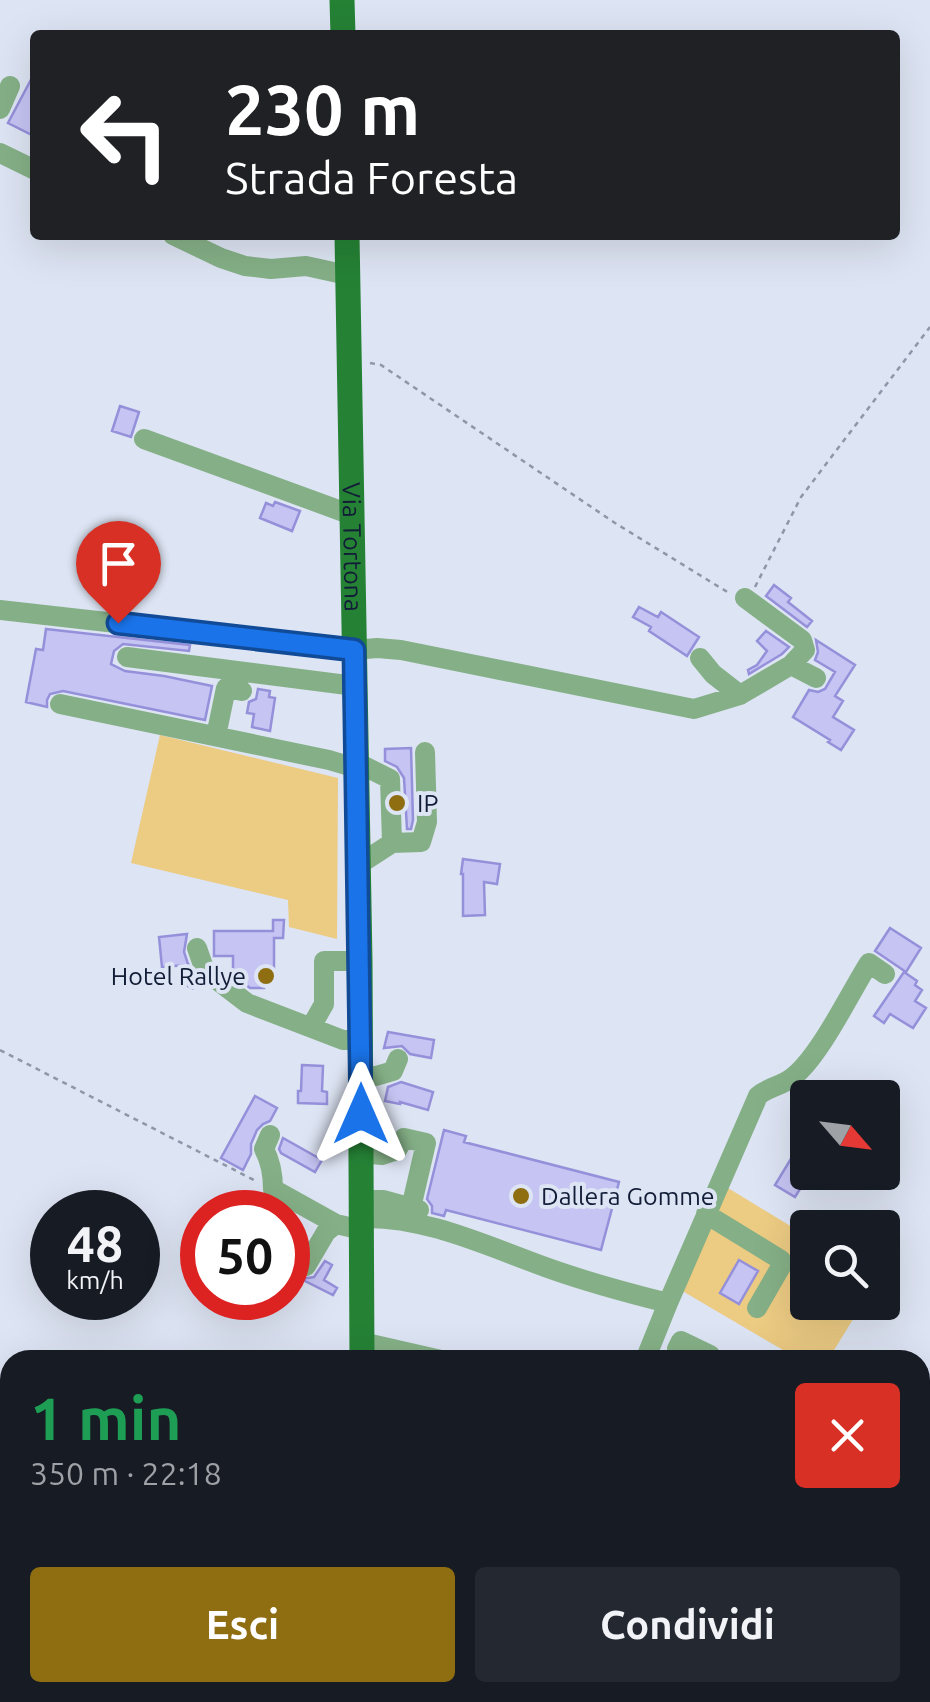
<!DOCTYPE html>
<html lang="it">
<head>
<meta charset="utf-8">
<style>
  :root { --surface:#171b24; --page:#242831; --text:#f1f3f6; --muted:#9ea1a6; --accent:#8f6d11 }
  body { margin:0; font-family:Ubuntu,sans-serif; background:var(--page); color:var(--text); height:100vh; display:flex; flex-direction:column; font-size:38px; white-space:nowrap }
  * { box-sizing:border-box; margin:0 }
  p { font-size:32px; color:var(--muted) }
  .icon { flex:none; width:55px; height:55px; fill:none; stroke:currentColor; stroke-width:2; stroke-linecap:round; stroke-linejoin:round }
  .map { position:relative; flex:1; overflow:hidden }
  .panel { position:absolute; left:0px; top:1350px; width:930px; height:352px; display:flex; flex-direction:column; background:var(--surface); border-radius:30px 30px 0 0; box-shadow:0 10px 40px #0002 }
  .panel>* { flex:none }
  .guide { position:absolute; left:30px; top:30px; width:870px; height:210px; border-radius:10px; box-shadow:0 10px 40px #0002; background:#202124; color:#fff; overflow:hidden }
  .needle { width:65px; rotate:118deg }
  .buttons { position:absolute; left:790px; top:1080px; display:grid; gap:20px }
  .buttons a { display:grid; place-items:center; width:110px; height:110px; border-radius:10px; background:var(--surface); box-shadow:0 10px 40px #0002; font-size:50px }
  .speed { position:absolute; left:30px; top:1190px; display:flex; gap:20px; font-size:50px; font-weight:700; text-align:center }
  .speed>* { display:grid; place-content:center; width:130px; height:130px; border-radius:50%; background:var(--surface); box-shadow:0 10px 40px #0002; line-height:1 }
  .speed small { font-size:25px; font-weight:400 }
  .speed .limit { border:15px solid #d22; background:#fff; color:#111 }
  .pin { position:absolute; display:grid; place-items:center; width:85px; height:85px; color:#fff; margin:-102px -42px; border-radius:50% 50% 50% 0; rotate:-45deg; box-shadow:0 0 10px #0007 }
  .pin .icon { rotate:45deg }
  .me { position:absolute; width:110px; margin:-55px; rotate:0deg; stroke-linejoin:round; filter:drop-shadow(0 0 8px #0008) }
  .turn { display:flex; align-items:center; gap:35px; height:210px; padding:0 30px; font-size:45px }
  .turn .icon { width:130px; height:130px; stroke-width:2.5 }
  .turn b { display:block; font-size:70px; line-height:85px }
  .round { display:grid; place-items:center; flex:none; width:105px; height:105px; border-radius:10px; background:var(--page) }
  .headline { display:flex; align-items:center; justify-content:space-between; height:170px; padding:0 30px }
  h1 { font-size:60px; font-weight:600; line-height:75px; color:#1e9e55 }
  .button { display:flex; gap:20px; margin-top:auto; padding:20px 30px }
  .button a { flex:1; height:115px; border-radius:10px; background:var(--accent); color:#fff; font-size:40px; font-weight:600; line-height:115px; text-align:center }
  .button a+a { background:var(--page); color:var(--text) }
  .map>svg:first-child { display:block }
  .green { fill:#eccb83 }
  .building { fill:#c6c4f3; stroke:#9590da; stroke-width:2.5 }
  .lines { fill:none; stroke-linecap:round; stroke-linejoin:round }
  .path { stroke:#8e96a9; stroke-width:2.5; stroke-dasharray:5 5; stroke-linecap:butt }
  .minor { stroke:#85b087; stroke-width:20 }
  .major { stroke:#258235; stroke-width:25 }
  .route-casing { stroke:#114b97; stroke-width:25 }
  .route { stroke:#1a73e8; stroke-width:18 }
  .poi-dot { fill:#8f6d11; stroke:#dde4f3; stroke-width:4 }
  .labels { text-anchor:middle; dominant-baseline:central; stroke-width:8; stroke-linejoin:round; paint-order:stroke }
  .street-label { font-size:25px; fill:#121d37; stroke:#dde4f3 }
  .poi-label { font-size:25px; fill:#121d37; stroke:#dde4f3; text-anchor:start }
</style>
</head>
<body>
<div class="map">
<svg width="930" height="1702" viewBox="0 0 930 1702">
  <rect width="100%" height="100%" fill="#dde4f3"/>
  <path class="green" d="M160 735 338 778 337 939 289 927 288 900 131 863Z
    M723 1185 807 1236 808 1302 863 1303 828 1360H800L679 1289Z"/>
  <path class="building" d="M35 72V128L32 135 8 123Z
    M120 406 139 412 131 437 112 431Z
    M275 502 300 511 292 531 260 518 266 503 273 506Z
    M123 574 135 578 124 610 109 606 118 577 122 578Z
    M774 585 791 598 788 602 812 621 807 627 766 596Z
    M639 607 658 617 661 612 699 637 687 656 649 631 651 627 633 617Z
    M46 629 190 645 189 651 123 644 114 651 111 664 125 671 164 676 212 686 205 720 63 691 50 694 47 700V707L26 702 36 649 43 650Z
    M766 631 789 647 782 654 749 674 748 670 757 665 767 651 757 641Z
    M816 640 855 665 835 696 843 701 833 717 854 730 841 750 828 742 830 740 793 717 809 690 818 692 825 689 835 672 815 660 818 652Z
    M258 689 270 691 269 697 275 698 270 731 252 727 254 714 247 713 249 702 256 699Z
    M411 748 413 820 411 829H407L404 778 397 767 385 761V749Z
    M463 859 500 864 497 884 484 882 485 915 463 916V874H461Z
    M273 920H284L283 938H274V975H271V982H264V988H250L233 975V956H214V931H273Z
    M890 928 921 948 906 972 875 951Z
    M187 934 184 952 190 970 192 988 179 982 188 965 162 967 159 937Z
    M904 972 917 981 915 985 922 990 915 1001 926 1008 913 1028 890 1014 884 1023 874 1016Z
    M388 1032 434 1040 431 1058 410 1054 402 1046 384 1048Z
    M302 1065 323 1066 322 1091 327 1092V1104L298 1103V1091H301Z
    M401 1082 433 1092 428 1110 400 1102V1104L385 1101 388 1087Z
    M255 1096 277 1108 270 1121 263 1124 257 1130 251 1144V1154L243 1170 221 1158Z
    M444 1130 466 1136 464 1142 619 1182 601 1250 446 1210 444 1216 432 1213V1206L427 1199Z
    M283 1138 322 1160 315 1172 281 1153 279 1149Z
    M792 1157 806 1166 797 1180 803 1184 795 1197 775 1185Z
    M739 1260 758 1271 739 1304 720 1293Z
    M325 1261 332 1265 324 1280 337 1288 333 1295 301 1279 314 1277Z"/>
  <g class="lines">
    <path class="path" d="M370 363 381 365 615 523 729 593
      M755 587 801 497 930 327
      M0 1050 254 1180"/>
    <path class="minor" d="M0 109 10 86
      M0 153 35 170
      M173 235 221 258 245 266 271 269 306 266 347 275
      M144 439 352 515
      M745 598 802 640 805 650 791 665
      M0 610 354 650 377 648 401 650 694 709 740 695 791 665 816 678
      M127 657 355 686
      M700 658 713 674 740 695
      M60 704 329 760 356 768
      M216 736 226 688 242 691
      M356 762 390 779 392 843 358 865
      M392 843 421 842 427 822 425 752
      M197 948 205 971 247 1003 343 1040H360
      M311 1027 324 1004V961H360
      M361 1076H376L393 1071 398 1059
      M270 1135 264 1149C271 1162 273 1174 273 1189L336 1224 362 1230
      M361 1153 382 1155 397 1150 404 1138 426 1143 411 1208
      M362 1200H383L419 1210
      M706 1214 781 1260 783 1263 757 1308
      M362 1218C425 1216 489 1247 548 1268 587 1282 628 1293 668 1303L758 1096C768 1087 782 1086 793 1077 820 1056 850 993 869 963L885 974
      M306 1266 326 1232 336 1224
      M362 1342 441 1360
      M677 1349 681 1341 710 1355 711 1360
      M645 1360 668 1303
      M920 1670 930 1656
      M155 1692 156 1702
      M917 1692 930 1702
      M294 1702V1692
      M897 1702 904 1692"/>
    <g class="major">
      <path d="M342 0 343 35"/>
      <path id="s1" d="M347 235 360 961 362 1360"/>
      <path d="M369 1692V1702"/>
    </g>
  </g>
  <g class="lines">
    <g class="route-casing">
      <path id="route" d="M118 623 354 650 361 1114"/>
    </g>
    <use href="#route" class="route"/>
  </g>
  <g class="poi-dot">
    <circle cx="397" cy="803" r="10"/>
    <circle cx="266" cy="976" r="10"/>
    <circle cx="521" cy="1196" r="10"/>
  </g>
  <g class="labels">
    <g class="street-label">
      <text stroke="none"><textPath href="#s1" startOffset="312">Via Tortona</textPath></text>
    </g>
    <g class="poi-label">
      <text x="417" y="803">IP</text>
      <text x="246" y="976" text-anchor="end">Hotel Rallye</text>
      <text x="541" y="1196">Dallera Gomme</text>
    </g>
  </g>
</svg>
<div class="buttons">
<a><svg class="needle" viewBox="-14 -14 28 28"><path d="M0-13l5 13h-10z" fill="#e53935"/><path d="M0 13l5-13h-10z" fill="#9ea1a6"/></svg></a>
<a><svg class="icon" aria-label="search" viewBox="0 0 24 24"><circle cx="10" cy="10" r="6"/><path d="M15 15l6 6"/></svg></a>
</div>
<div class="speed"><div>48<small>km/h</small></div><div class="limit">50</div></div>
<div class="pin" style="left:118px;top:623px;background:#d93025"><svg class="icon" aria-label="arrive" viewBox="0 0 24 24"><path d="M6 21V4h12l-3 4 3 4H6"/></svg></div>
<svg class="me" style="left:361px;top:1114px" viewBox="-20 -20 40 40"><path d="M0-17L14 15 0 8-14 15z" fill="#1a73e8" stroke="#fff" stroke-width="4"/></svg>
<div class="guide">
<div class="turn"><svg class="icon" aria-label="left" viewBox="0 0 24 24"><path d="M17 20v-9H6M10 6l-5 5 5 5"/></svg><div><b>230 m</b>Strada Foresta</div></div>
</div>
<section class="panel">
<div class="headline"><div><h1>1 min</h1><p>350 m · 22:18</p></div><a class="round" style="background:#d93025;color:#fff"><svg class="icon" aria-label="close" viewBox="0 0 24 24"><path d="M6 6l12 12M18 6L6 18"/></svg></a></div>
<div class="button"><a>Esci</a><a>Condividi</a></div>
</section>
</div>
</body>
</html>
